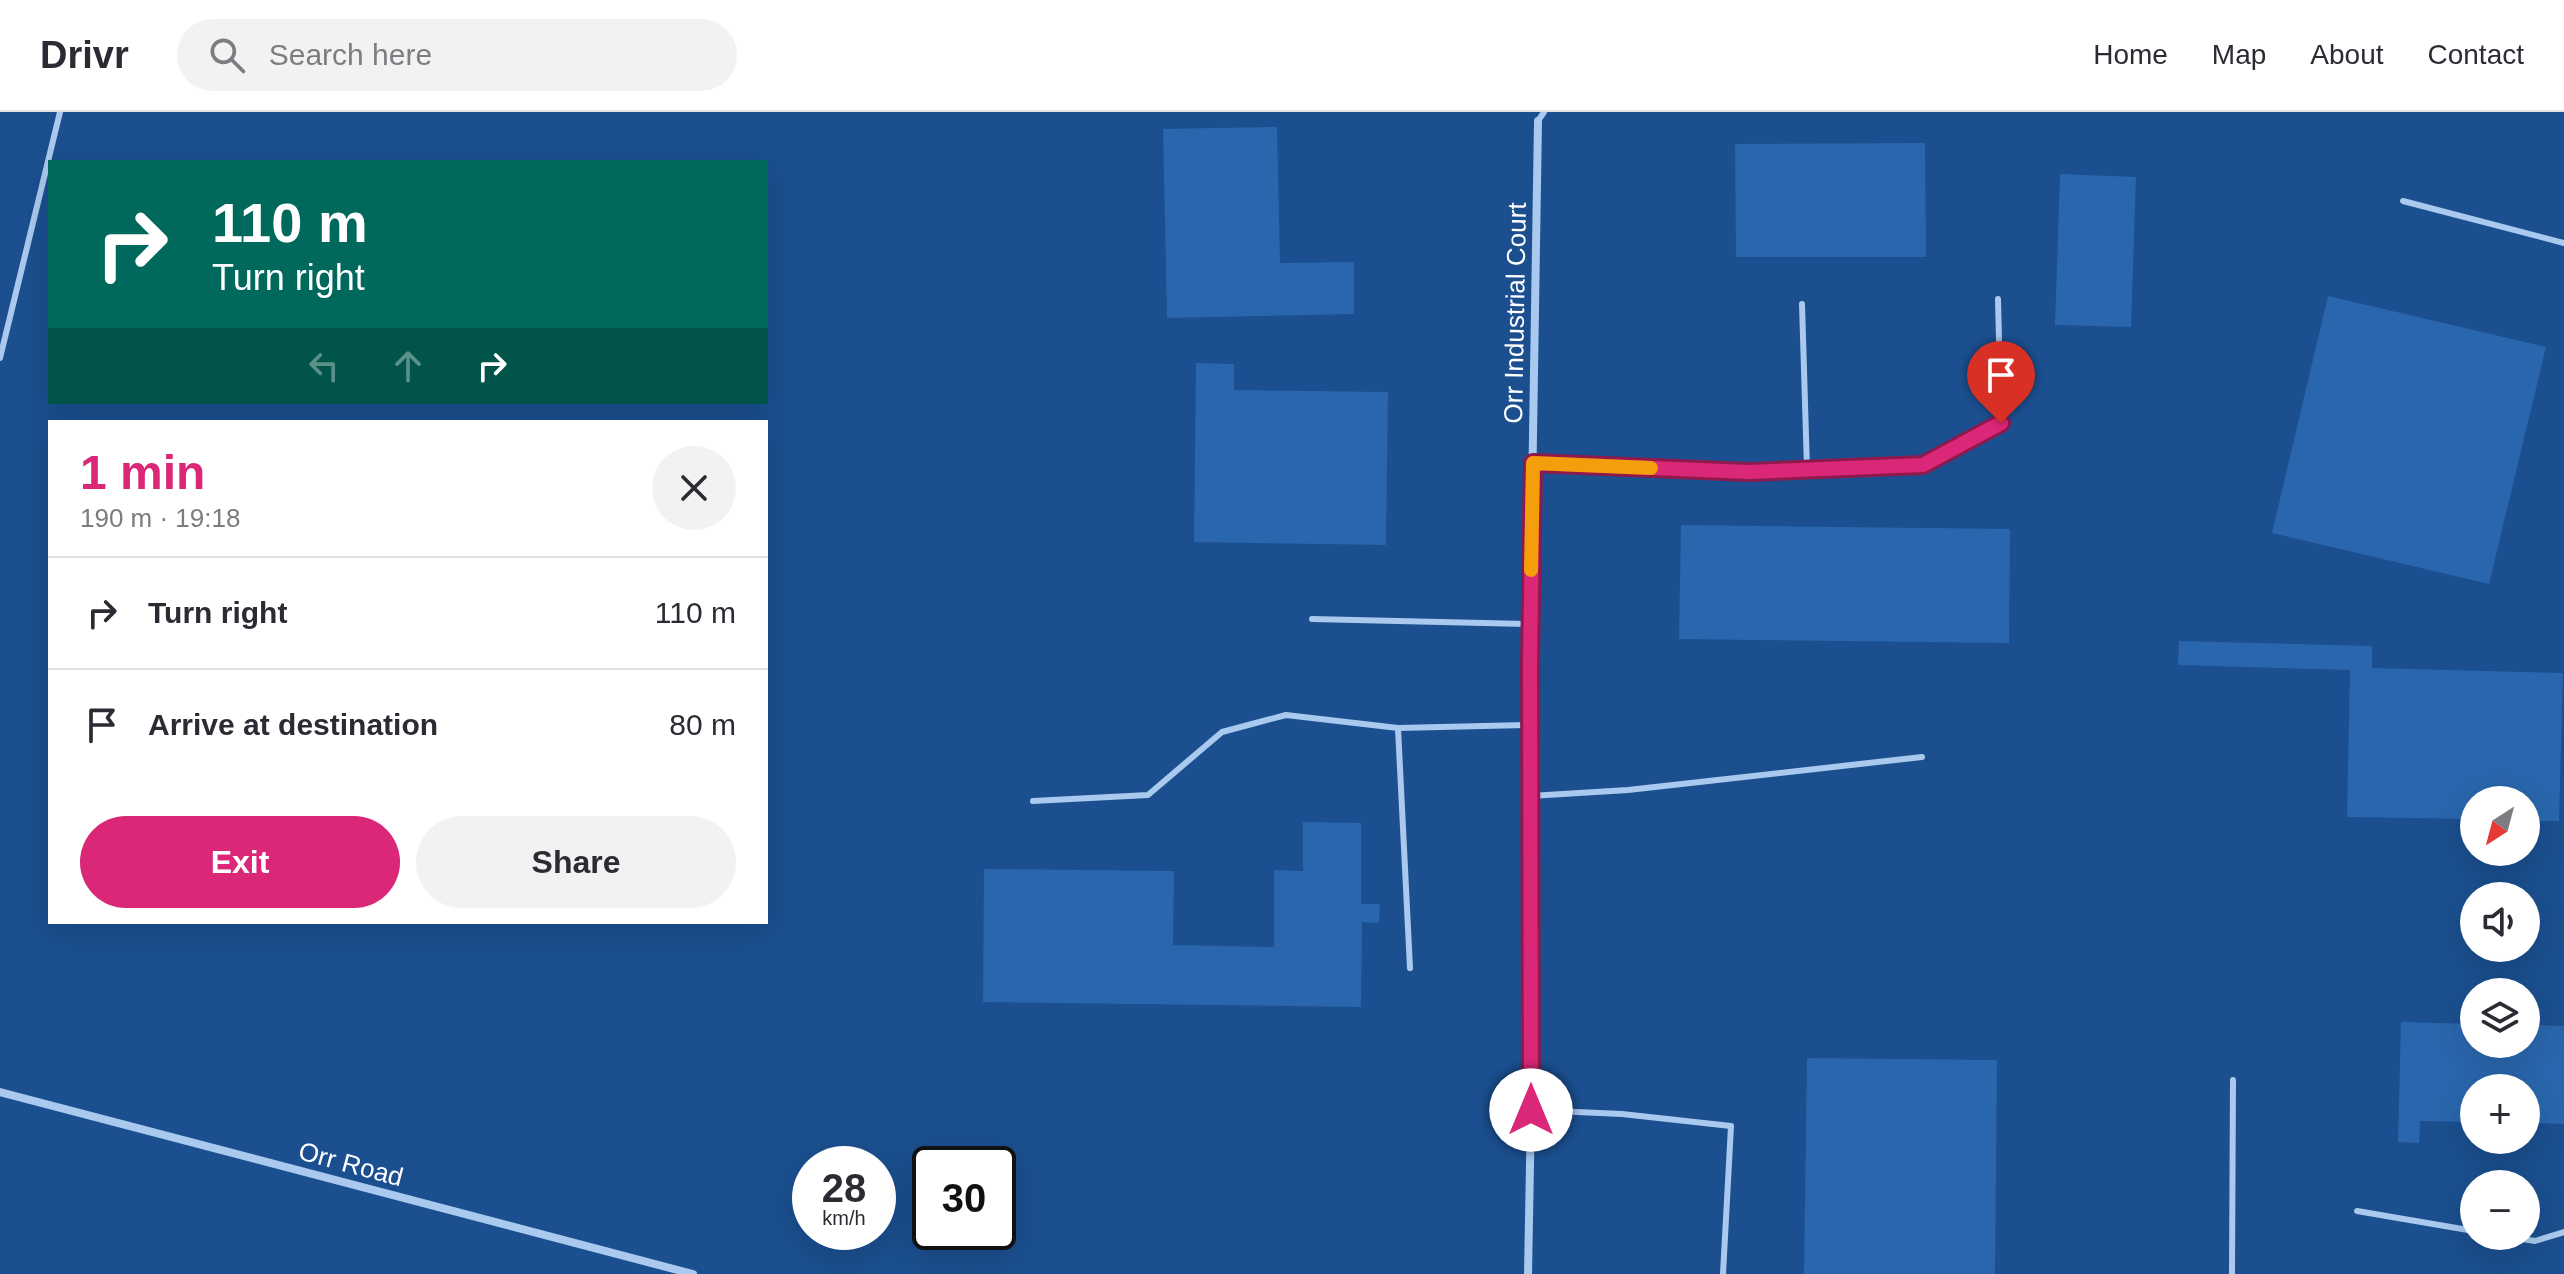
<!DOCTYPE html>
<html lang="en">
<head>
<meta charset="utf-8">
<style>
  :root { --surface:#fff; --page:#f2f2f3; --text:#2b2b33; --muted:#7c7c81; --line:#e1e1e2; --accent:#db2777 }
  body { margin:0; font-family:Arial,sans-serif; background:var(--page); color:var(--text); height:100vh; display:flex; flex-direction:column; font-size:30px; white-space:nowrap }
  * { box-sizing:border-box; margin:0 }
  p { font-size:26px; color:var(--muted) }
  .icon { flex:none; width:44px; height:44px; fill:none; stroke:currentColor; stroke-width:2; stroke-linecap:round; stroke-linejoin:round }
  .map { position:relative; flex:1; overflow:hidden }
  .panel { position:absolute; left:48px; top:308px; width:720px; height:504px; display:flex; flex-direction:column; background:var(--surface); border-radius:0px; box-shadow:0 8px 32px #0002 }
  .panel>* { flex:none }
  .guide { position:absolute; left:48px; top:48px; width:720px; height:244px; border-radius:0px; box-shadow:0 8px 32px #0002; background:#00695c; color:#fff; overflow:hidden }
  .needle { width:52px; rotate:216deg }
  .tools { position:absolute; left:2460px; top:674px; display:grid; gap:16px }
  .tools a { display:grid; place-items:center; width:80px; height:80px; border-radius:50%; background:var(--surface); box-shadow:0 8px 32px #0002; font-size:40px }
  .speed { position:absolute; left:792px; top:1034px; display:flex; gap:16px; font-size:40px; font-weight:700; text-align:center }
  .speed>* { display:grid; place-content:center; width:104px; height:104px; border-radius:50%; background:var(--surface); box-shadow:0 8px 32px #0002; line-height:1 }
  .speed small { font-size:20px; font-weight:400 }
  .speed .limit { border:4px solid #111; border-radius:12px; background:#fff; color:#111 }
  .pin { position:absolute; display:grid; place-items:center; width:68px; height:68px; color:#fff; margin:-82px -34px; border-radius:50% 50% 50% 0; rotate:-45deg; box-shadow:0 0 8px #0007 }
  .pin .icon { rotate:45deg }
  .me { position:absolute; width:88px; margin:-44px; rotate:0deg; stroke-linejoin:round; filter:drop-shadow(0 0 6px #0008) }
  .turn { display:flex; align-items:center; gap:28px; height:168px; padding:0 32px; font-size:36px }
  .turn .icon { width:104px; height:104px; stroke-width:2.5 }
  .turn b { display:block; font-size:56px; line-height:68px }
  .lanes { display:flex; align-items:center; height:76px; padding:0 32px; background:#0003; justify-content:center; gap:40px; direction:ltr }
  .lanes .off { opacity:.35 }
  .round { display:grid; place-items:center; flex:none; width:84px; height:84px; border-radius:42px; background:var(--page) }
  .summary { display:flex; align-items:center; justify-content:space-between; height:136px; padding:0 32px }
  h1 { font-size:48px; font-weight:700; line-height:60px; color:var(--accent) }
  .cta { display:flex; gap:16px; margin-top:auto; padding:16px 32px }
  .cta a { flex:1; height:92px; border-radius:48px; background:var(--accent); color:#fff; font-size:32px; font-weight:700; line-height:92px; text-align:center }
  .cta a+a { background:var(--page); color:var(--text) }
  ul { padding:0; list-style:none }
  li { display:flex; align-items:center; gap:24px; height:112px; padding:0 32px; border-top:2px solid var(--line) }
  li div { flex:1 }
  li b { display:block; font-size:30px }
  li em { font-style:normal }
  header { display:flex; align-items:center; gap:48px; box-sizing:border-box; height:112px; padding:0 40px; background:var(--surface); border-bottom:2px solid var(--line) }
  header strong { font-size:38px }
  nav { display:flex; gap:44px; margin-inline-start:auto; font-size:28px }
  .search { width:560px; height:72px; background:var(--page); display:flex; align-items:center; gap:20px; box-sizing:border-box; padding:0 28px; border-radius:44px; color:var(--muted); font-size:30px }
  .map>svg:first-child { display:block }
  .building { fill:#2a66ad }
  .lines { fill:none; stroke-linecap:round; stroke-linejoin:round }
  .lane { stroke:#a9c9ee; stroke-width:6 }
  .street { stroke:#a9c9ee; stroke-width:8 }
  .route-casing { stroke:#8e194d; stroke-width:20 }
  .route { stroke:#db2777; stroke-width:14 }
  .slow { stroke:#f59e0b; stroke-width:14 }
  .labels { text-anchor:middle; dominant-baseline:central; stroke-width:8; stroke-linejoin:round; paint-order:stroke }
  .street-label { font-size:26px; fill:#fff; stroke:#1b4f8f }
</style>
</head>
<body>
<header>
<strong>Drivr</strong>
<div class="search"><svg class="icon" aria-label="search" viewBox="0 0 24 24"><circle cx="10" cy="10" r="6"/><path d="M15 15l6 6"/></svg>Search here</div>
<nav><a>Home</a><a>Map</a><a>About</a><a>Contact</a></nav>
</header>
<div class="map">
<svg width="2564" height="1162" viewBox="0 0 2564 1162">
  <rect width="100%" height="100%" fill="#1b4f8f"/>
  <path class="building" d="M1277 15 1280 151 1354 150V202L1167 206 1163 17Z
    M1925 31 1926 145H1736L1735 32Z
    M2060 62 2136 65 2131 215 2055 213Z
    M2328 184 2546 235 2489 472 2272 421Z
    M1196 251 1234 252V278L1388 280 1386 433 1194 430Z
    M1681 413 2010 417 2009 531 1679 527Z
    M2179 529 2372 534V556L2563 561 2559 709H2526V688H2474V707L2347 705 2350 558 2178 553Z
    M1303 710 1361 711V792H1380L1379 811 1362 810 1361 895 983 890 984 757 1174 759 1173 833 1274 835V758L1303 759Z
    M2401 910 2474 912V932H2526V913L2564 914V1012L2526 1011V976H2474V1010L2420 1009 2419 1031 2398 1030Z
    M1807 946 1997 948 1995 1162H1804Z"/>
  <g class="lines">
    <path class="lane" d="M1538 9 1544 0
      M2403 89 2564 131
      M1802 192 1807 357
      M0 246 60 0
      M1533 351 1749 360 1923 353 2001 311 1998 187
      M1312 507 1530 512
      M1398 616 1410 856
      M1530 684 1628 678 1922 645
      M1033 689 1148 683 1222 620 1286 603 1398 616 1530 613
      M1531 998 1622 1002 1731 1014 1723 1162
      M2357 1099 2474 1119
      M2503 1124 2535 1129 2564 1120
      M2232 1162 2233 968"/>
    <path class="street" d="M0 980 693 1162
      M1528 1162 1531 998 1530 512 1538 9"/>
  </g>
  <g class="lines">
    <g class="route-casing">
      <path id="route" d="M1531 998 1530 551 1533 351 1749 360 1923 353 2001 311"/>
    </g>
    <use href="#route" class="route"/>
    <path class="slow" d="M1531 458 1533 351 1651 356"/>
  </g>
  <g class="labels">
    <g class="street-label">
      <text transform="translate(1515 201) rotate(-89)">Orr Industrial Court</text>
      <text transform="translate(351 1052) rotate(15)">Orr Road</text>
    </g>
  </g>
</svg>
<div class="tools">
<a><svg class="needle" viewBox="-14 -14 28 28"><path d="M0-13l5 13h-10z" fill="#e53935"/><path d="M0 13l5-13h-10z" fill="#7c7c81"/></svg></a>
<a><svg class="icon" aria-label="sound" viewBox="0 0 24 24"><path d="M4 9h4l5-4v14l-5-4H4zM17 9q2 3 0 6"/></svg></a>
<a><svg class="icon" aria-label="layers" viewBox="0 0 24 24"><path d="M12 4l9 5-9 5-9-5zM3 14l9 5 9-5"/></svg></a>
<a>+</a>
<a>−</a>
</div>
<div class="speed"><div>28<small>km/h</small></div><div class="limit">30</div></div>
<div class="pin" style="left:2001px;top:311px;background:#d93025"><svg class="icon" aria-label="arrive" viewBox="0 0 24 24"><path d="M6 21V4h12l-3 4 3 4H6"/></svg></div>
<svg class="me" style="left:1531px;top:998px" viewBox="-20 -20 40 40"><circle r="19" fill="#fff"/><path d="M0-13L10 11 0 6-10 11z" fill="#db2777"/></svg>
<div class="guide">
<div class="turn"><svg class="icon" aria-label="right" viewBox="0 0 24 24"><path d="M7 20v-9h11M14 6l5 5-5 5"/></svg><div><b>110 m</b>Turn right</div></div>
<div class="lanes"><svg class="icon off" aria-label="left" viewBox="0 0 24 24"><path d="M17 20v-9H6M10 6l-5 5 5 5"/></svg><svg class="icon off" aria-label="ahead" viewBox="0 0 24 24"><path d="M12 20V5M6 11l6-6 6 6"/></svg><svg class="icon" aria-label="right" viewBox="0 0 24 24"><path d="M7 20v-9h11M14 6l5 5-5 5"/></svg></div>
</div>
<section class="panel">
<div class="summary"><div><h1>1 min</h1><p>190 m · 19:18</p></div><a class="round"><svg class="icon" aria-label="close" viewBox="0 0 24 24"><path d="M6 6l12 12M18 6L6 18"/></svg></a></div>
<ul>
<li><svg class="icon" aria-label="right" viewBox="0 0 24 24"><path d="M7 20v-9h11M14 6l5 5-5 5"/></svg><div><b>Turn right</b></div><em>110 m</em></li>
<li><svg class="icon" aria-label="arrive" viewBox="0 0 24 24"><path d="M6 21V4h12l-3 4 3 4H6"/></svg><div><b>Arrive at destination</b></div><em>80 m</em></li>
</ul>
<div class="cta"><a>Exit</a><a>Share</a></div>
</section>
</div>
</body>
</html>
